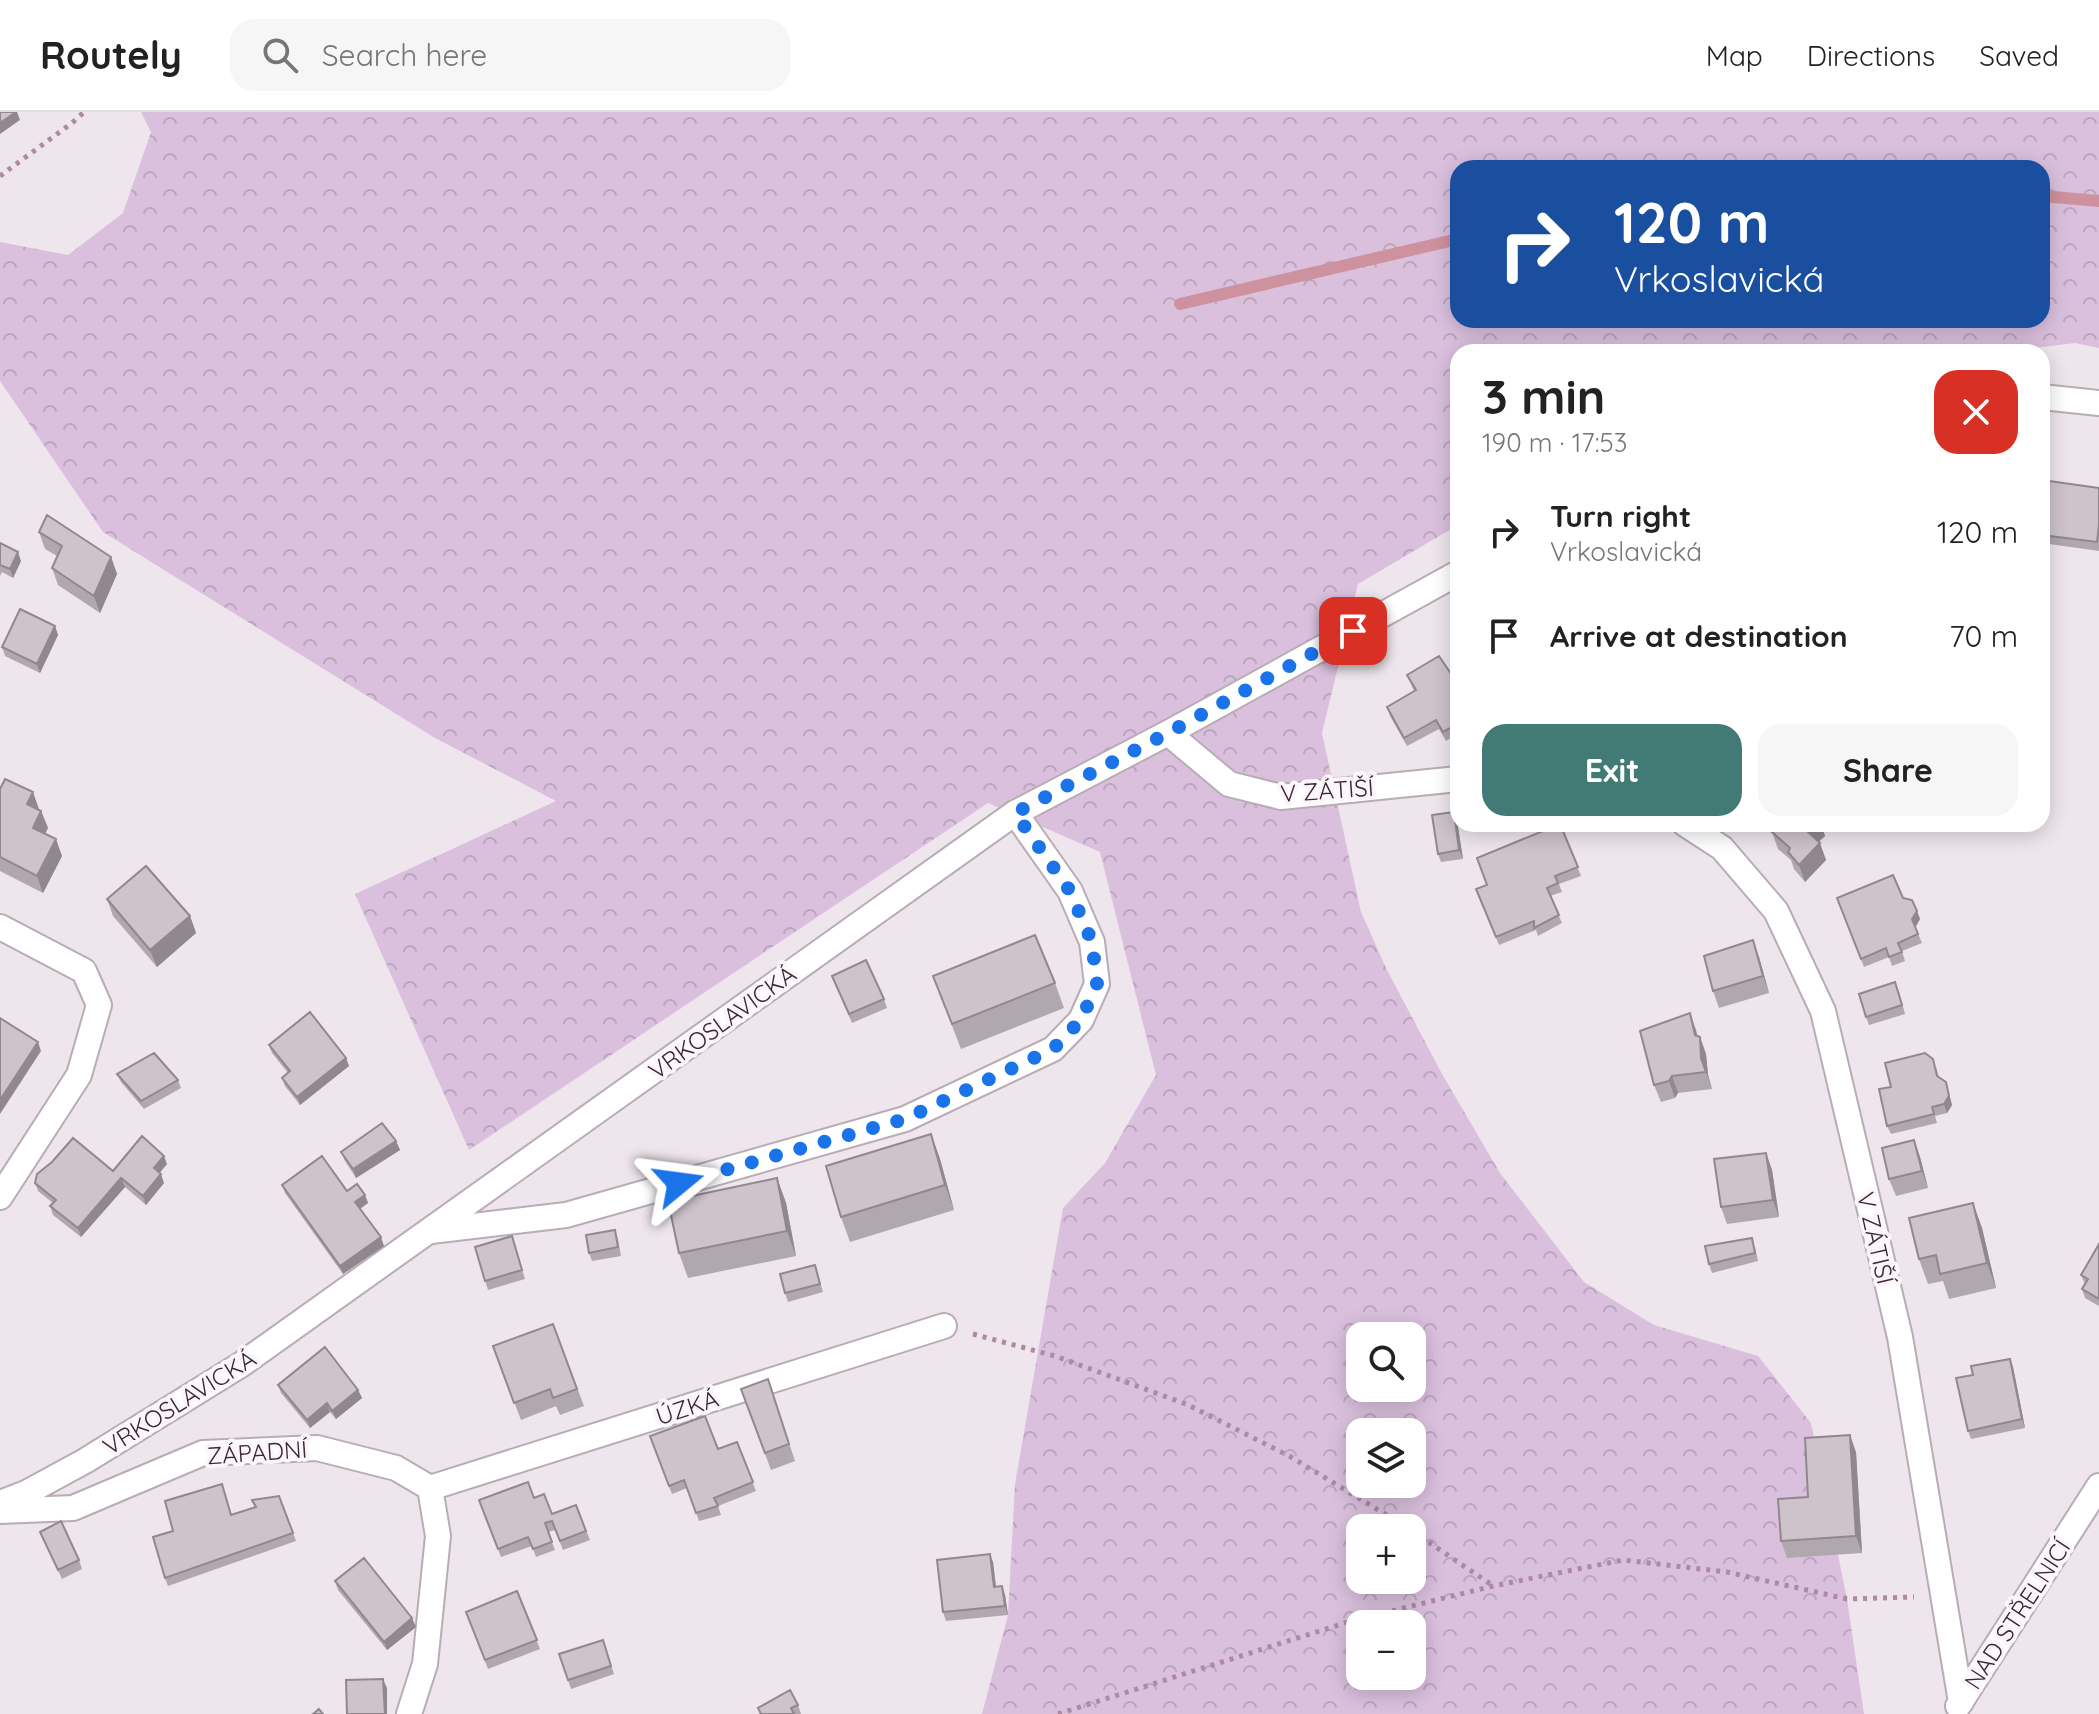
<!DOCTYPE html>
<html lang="en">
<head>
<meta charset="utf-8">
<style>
  :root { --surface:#fff; --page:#f6f6f6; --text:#222; --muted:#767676; --line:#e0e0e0; --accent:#427b75 }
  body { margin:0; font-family:Quicksand,sans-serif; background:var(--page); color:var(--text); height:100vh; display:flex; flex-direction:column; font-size:30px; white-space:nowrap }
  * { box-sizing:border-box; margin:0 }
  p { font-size:26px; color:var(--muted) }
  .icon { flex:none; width:44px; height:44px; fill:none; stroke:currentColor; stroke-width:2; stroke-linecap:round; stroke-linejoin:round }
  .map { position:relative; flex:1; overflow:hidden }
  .sheet { position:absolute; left:1450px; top:232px; width:600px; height:488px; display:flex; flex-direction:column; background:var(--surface); border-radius:24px; box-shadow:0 4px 20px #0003 }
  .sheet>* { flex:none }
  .banner { position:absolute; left:1450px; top:48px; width:600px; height:168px; border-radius:24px; box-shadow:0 4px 20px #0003; background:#1a4fa0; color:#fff; overflow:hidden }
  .controls { position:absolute; left:1346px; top:1210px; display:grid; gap:16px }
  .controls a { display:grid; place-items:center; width:80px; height:80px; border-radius:16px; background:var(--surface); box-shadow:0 4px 20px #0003; font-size:40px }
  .pin { position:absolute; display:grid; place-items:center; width:68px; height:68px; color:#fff; margin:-34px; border-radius:16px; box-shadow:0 4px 12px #0006 }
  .me { position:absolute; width:88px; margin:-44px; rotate:74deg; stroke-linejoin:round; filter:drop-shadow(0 0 6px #0008) }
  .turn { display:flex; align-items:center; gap:28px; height:168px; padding:0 32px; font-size:36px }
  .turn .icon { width:104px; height:104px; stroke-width:2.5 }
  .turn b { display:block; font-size:56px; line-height:68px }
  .round { display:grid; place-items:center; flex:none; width:84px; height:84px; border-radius:24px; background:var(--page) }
  .headline { display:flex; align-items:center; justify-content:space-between; height:136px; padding:0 32px }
  h1 { font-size:48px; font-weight:800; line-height:60px }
  .primary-button { display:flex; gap:16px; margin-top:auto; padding:16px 32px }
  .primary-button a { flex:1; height:92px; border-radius:24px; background:var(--accent); color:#fff; font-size:32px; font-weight:800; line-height:92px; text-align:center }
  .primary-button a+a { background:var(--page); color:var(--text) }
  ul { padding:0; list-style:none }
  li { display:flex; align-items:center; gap:24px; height:104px; padding:0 32px }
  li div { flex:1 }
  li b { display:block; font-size:30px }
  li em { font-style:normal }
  header { display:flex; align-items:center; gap:48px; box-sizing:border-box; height:112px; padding:0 40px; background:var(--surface); border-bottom:2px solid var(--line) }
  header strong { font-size:38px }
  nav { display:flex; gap:44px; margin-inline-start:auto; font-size:28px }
  .search { width:560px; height:72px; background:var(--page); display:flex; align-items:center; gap:20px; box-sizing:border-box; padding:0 28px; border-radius:24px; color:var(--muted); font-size:30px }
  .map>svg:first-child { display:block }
  .forest { fill:url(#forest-crowns); fill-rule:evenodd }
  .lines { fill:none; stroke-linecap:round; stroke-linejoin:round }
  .stream { stroke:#ce929e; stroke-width:12 }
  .street-casing { stroke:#b9acb5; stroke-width:28 }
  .path { stroke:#af88a2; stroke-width:5; stroke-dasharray:4 6; stroke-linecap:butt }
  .street { stroke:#fff; stroke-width:24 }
  .wall { fill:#b1a7af }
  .shaded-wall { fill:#90888e }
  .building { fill:#cec2cb; stroke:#90888e; stroke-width:2 }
  .route { stroke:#1a73e8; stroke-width:14; stroke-dasharray:0 25.2 }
  .labels { text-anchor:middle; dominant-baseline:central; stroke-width:8; stroke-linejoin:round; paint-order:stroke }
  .street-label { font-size:24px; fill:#3e2635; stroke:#faf6f9 }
</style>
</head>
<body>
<header>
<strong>Routely</strong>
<div class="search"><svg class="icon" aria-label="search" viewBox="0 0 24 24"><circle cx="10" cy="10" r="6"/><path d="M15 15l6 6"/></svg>Search here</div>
<nav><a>Map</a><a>Directions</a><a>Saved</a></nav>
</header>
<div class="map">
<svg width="2099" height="1602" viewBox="0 0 2099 1602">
  <defs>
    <pattern id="forest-crowns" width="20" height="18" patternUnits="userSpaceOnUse" patternTransform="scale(2)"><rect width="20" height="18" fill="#dac0dd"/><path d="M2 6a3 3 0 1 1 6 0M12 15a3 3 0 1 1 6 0" fill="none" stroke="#bca5be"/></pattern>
  </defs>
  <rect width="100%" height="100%" fill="#eee6ec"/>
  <path class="forest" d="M141 0H2099V236L2075 231 2000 240H1458V413L1358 472 1322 621 1361 800 1387 858 1442 962 1500 1061 1584 1170 1654 1213 1758 1244 1811 1311 1847 1487 1864 1602H982L1008 1503 1015 1372 1063 1096 1105 1051 1156 963 1100 740 988 691 469 1038 355 782 556 689 435 626 103 420 0 269V130L68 143 123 101 151 20ZM1458 56H2042V208H1458ZM1360 1224H1412V1276H1360ZM1360 1320H1412V1372H1360ZM1360 1416H1412V1468H1360ZM1360 1512H1412V1564H1360Z"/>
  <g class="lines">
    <path class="stream" d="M2042 84 2099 89
      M1180 192 1458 127"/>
    <g class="street-casing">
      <path id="street" d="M2042 285 2099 291
        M1168 621 1229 672 1281 685 1458 667
        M1685 712 1722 736 1776 799 1823 899 1900 1225 1961 1590
        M0 815 84 859 99 893 79 963 0 1085
        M431 1119 566 1103 905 1007 1053 937 1081 908 1097 872 1092 830 1070 779 1015 701
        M430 1376 944 1214
        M0 1391 26 1381 85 1349 242 1252 1015 701 1168 621 1458 461
        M0 1399 73 1396 203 1341 317 1336 396 1356 430 1376 438 1424 425 1552 409 1602
        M1958 1594 2099 1374"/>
    </g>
    <path class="path" d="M0 64 72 11 84 0
      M973 1222 1055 1244 1186 1292 1291 1345 1408 1416
      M1412 1419 1492 1473
      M1058 1602 1351 1509 1493 1474 1623 1448 1727 1460 1847 1487 1914 1485"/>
    <use href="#street" class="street"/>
  </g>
  <path class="wall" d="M2042 368 2099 376V439L2042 431Z
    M39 420 111 445 117 462 100 501 58 473 52 456 57 444 45 437Z
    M0 431 21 449 13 466 2 460 0 464Z
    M55 514 58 523 40 561 5 544 2 535Z
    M1407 563 1458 572V622L1446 629 1439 617 1407 634 1390 604 1387 595 1414 579Z
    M0 677 41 699 48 716 45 722 62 744 43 781 0 759Z
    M1457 709 1463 747 1441 750 1438 742Z
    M1560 712 1581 764 1559 772 1562 780 1550 784 1562 811 1538 824 1536 818 1499 833 1476 777 1487 773Z
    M1822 715 1825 724 1819 730 1826 748 1805 770 1794 757 1791 748 1778 737 1772 720Z
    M1837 786H1903L1917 799 1920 807 1915 815 1922 831 1902 839 1905 849 1892 854 1889 845 1864 855Z
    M107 787 190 804 196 821 157 855 113 804Z
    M1759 845 1769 881 1719 896 1713 879Z
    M933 864 1055 871 1064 896 961 937Z
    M835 872 884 887 887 896 852 911Z
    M1899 879 1905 902 1869 913 1866 905Z
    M1690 901 1697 924 1700 925 1706 942 1708 963 1712 977 1678 981 1675 986 1661 990 1654 973Z
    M269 933 346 946 349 954 300 993 285 974 282 966 288 961 272 941Z
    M1936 955 1939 965 1946 970 1952 993 1947 1001 1935 1004 1937 1011 1891 1022 1887 1014 1891 975Z
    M117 962 178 968 181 976 144 997 121 970Z
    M931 1022 940 1047 954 1098 850 1130 841 1105Z
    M1914 1028 1920 1045 1928 1076 1896 1084 1889 1067Z
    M396 1029 400 1038 356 1066 345 1049 341 1040Z
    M1766 1041 1772 1058 1779 1105 1727 1112 1721 1095Z
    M167 1052 159 1061 164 1071 146 1093 125 1075 81 1125 53 1103 50 1094 53 1091 38 1079 35 1071Z
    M777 1066 786 1091 796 1144 688 1166 679 1141Z
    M282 1073 365 1083 368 1091 360 1097 384 1134 343 1162 285 1081Z
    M1973 1091 1982 1116 1996 1176 1949 1187 1943 1169 1928 1172 1919 1147Z
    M615 1118 618 1127 621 1144 592 1149 589 1141Z
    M512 1124 525 1167 488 1178 475 1135Z
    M2099 1132V1194L2085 1186 2082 1177 2085 1172 2081 1163Z
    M1755 1135 1758 1149 1712 1161 1709 1152Z
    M815 1153 823 1180 788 1190 785 1181Z
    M553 1212 584 1294 560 1303 556 1294 521 1308 493 1234Z
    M2010 1247 2013 1255 2025 1316 1971 1327 1968 1319 1973 1263Z
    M768 1267 795 1349 771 1358 741 1277Z
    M278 1273 358 1278 362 1286 336 1307 330 1300 310 1316 281 1281Z
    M650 1324 718 1337 737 1330 756 1379 718 1394 721 1403 699 1409 687 1376 672 1382Z
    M1856 1340 1862 1441 1787 1446 1781 1429Z
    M279 1384 296 1429 168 1474 165 1466 232 1403 255 1396 252 1388Z
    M534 1386 552 1402 576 1393 590 1428 563 1438 555 1418 548 1420 555 1438 536 1445 532 1434 501 1445 479 1388Z
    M40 1420 79 1448 82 1457 62 1467Z
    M993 1450 996 1475 1002 1474 1005 1483 1008 1503 946 1509 943 1500Z
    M335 1469 416 1515 387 1538 338 1478Z
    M517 1479 540 1537 488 1557 466 1500Z
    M603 1528 614 1562 571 1577 559 1542Z
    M798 1593 801 1602H760L758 1596Z"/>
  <path class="shaded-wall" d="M16 0H17L20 8 0 22V11Z
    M18 440 21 449 13 466 10 457Z
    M111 445 117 462 100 501 94 484Z
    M55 514 58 523 40 561 37 552Z
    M33 680 39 697 27 692Z
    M41 699 48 716 39 733 33 716Z
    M1454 700 1457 709 1463 747 1459 738Z
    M1813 712H1825L1822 715 1825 724 1812 735 1806 718Z
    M56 727 62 744 43 781 37 764Z
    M1820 731 1826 748 1805 770 1799 753Z
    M1917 799 1920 807 1915 816 1912 807Z
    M190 804 196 821 157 855 150 838Z
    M1753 828 1759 845 1769 881 1763 864Z
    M1690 901 1696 918 1701 939 1700 925 1706 942 1708 963 1712 977 1701 946Z
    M38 930 41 939 0 1002V988Z
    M346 946 349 954 300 993 297 985Z
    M1672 964 1678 981 1675 986 1669 969Z
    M1946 970 1952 993 1947 1001 1944 992Z
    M931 1022 940 1047 954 1098 945 1073Z
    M1914 1028 1920 1045 1928 1076 1922 1059Z
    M396 1029 400 1038 356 1066 353 1057Z
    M1766 1041 1772 1058 1779 1105 1773 1088Z
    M164 1044 167 1052 157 1064 154 1056Z
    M161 1062 164 1071 146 1093 143 1084Z
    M121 1066 125 1075 81 1125 78 1116Z
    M777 1066 786 1091 796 1144 787 1119Z
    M365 1083 368 1091 358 1098 355 1090Z
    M1973 1091 1982 1116 1996 1176 1987 1151Z
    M381 1125 384 1134 343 1162 340 1154Z
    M2010 1247 2013 1255 2025 1316 2022 1307Z
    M358 1278 362 1286 336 1307 332 1299Z
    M327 1291 330 1300 310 1316 307 1308Z
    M1850 1323 1856 1340 1862 1441 1856 1424Z
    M990 1442 993 1450 997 1484 994 1475Z
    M1002 1474 1005 1483 1008 1503 1005 1494Z
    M412 1506 416 1515 387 1538 384 1530Z
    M383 1567 387 1576V1602H385Z"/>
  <path class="building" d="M0 0H16L0 11Z
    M2042 368 2099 376V412L2097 430 2042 423Z
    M47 403 111 445 94 484 52 456 62 434 39 420Z
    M0 431 18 440 10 457 0 453Z
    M20 497 55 514 37 552 2 535Z
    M1439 544 1458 572V612L1443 620 1436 608 1404 626 1387 595 1416 578 1407 563Z
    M5 667 33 680 27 692 41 699 33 716 56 727 37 764 0 745V677Z
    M1454 700 1459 738 1438 742 1432 703Z
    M1560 712 1578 755 1555 764 1558 771 1547 776 1559 803 1534 816V809L1496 825 1476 777 1487 773 1477 746Z
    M1780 712H1813L1806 718 1820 731 1799 753 1788 740 1790 736 1772 720Z
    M146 754 190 804 150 838 107 787Z
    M1893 763 1903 786 1912 788 1917 799 1912 807 1918 822 1898 831 1902 840 1889 845 1886 836 1861 847 1837 786Z
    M1035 823 1055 871 952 912 933 864Z
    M1753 828 1763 864 1713 879 1704 844Z
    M866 848 884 887 849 902 832 864Z
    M1895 870 1902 893 1866 905 1859 882Z
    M310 900 346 946 297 985 282 966 290 959 269 933Z
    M1690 901 1695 923 1700 925 1701 946 1706 960 1672 964 1669 969 1654 973 1640 919Z
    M0 906 38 930 0 988Z
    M154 941 178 968 141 989 117 962Z
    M1925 941 1933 947 1937 964 1946 970 1949 984 1944 992 1932 995 1934 1002 1887 1014 1879 977 1891 975 1885 951Z
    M382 1011 396 1029 353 1057 341 1040Z
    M931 1022 945 1073 841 1105 826 1054Z
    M142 1024 164 1044 154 1056 161 1062 143 1084 121 1066 78 1116 50 1094 56 1088 35 1071 37 1062 52 1050 73 1026 113 1059Z
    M1914 1028 1922 1059 1889 1067 1882 1036Z
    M1766 1041 1773 1088 1721 1095 1714 1047Z
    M322 1044 347 1079 357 1072 365 1083 355 1090 381 1125 340 1154 282 1073Z
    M777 1066 787 1119 679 1141 668 1089Z
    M1973 1091 1987 1151 1940 1162 1936 1143 1919 1147 1909 1106Z
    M615 1118 618 1135 589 1141 586 1123Z
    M512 1124 522 1158 485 1169 475 1135Z
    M1752 1126 1755 1141 1709 1152 1705 1134Z
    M2099 1132V1187L2082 1177 2088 1167 2081 1163Z
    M815 1153 820 1172 785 1181 780 1162Z
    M553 1212 577 1277 553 1286 550 1277 514 1291 493 1234Z
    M325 1235 358 1278 332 1299 327 1291 307 1308 278 1273Z
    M2010 1247 2022 1307 1968 1319 1956 1266 1973 1263 1971 1254Z
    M768 1267 789 1332 765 1341 741 1277Z
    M705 1304 718 1337 737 1330 753 1370 714 1386 718 1394 696 1401 684 1368 669 1374 650 1324Z
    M1850 1323 1856 1424 1781 1429 1778 1387 1808 1385 1805 1326Z
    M528 1370 534 1386 544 1382 552 1402 576 1393 586 1419 560 1429 552 1409 545 1411 552 1430 533 1437 528 1425 498 1437 479 1388Z
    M222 1372 231 1403 256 1395 252 1388 279 1384 293 1421 165 1466 153 1425 173 1419 165 1389Z
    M61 1409 79 1448 58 1458 40 1420Z
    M990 1442 994 1475 1002 1474 1005 1494 943 1500 937 1448Z
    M364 1446 412 1506 384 1530 335 1469Z
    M517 1479 537 1528 485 1548 466 1500Z
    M603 1528 611 1554 568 1568 559 1542Z
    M383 1567 385 1602H347L346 1568Z
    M790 1578 798 1593 791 1596 794 1602H761L758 1596Z
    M319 1597 323 1602H313Z"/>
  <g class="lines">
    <path class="route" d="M679 1071 905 1007 1053 937 1081 908 1097 872 1092 830 1070 779 1015 701 1168 621 1353 519"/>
  </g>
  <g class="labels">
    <g class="street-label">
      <text transform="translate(1327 678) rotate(-4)">V ZÁTIŠÍ</text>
      <text transform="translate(722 910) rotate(-36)">VRKOSLAVICKÁ</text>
      <text transform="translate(1876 1126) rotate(77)">V ZÁTIŠÍ</text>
      <text transform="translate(179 1290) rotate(-32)">VRKOSLAVICKÁ</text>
      <text transform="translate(687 1295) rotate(-18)">ÚZKÁ</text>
      <text transform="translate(257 1340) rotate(-4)">ZÁPADNÍ</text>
      <text transform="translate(2017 1502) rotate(-57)">NAD STŘELNICÍ</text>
    </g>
  </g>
</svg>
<div class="controls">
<a><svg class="icon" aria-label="search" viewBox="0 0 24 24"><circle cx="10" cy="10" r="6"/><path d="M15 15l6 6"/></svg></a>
<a><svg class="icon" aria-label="layers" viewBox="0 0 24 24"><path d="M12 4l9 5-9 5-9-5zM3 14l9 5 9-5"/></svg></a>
<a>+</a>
<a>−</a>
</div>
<div class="pin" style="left:1353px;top:519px;background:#d93025"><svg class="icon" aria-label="arrive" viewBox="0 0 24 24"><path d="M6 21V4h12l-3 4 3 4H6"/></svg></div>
<svg class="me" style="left:679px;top:1071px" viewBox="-20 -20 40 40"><path d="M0-17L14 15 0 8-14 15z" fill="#1a73e8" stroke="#fff" stroke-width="4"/></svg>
<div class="banner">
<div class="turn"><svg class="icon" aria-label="right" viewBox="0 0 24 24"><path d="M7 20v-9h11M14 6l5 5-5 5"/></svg><div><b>120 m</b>Vrkoslavická</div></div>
</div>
<section class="sheet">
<div class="headline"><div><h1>3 min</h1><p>190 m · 17:53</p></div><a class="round" style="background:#d93025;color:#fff"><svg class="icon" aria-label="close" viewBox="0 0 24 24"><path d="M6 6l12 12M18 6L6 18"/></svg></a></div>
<ul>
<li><svg class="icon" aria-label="right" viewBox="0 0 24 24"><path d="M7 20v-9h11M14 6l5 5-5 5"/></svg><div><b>Turn right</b><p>Vrkoslavická</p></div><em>120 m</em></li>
<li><svg class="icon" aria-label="arrive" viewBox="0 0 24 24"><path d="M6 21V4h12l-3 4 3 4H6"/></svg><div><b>Arrive at destination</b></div><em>70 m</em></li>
</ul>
<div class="primary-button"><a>Exit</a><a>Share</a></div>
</section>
</div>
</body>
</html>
